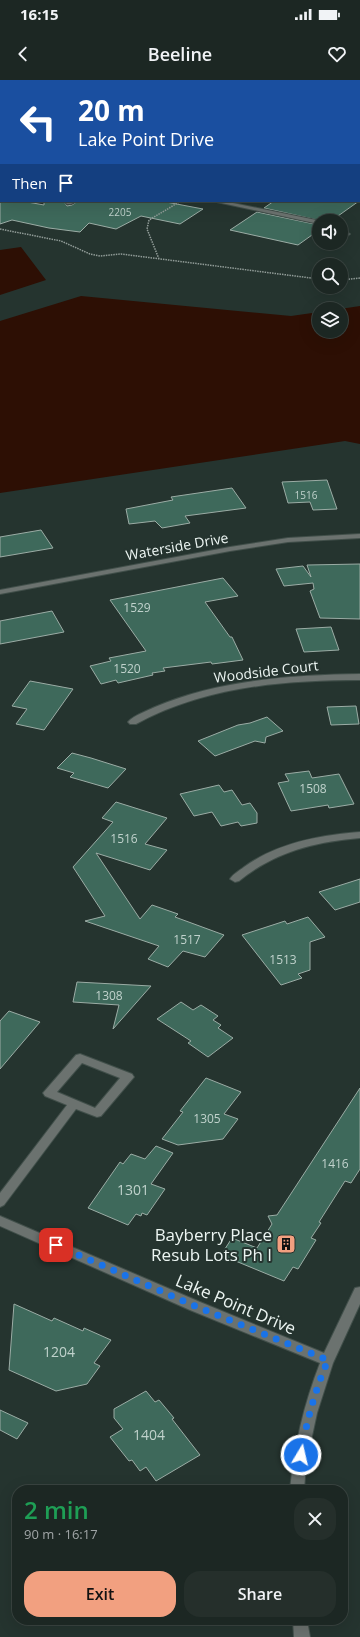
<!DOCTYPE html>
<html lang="en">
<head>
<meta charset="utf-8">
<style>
  :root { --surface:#1c2723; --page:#252f2b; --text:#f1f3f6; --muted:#a0a5a6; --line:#3a4441; --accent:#f2a080 }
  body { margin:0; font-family:"Open Sans",sans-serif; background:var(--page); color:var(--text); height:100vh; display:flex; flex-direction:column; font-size:15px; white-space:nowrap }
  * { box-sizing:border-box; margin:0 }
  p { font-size:13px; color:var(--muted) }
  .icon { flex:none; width:22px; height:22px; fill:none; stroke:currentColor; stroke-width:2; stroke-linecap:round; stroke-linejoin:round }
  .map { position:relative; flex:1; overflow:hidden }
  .side { position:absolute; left:12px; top:1405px; width:336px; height:140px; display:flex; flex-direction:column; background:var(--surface); border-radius:16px; box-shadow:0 4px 16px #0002,0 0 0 1px var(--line) }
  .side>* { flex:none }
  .banner { position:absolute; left:0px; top:0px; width:360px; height:122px; box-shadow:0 4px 16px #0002,0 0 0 1px var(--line); background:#1a4fa0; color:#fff; overflow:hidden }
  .buttons { position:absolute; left:312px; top:134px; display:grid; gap:8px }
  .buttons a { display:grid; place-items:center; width:36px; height:36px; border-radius:50%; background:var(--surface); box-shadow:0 4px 16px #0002,0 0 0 1px var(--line); font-size:20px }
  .pin { position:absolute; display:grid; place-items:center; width:34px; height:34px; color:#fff; margin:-17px; border-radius:8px; box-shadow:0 2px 6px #0006 }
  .me { position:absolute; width:44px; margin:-22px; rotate:9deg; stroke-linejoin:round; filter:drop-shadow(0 0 3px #0008) }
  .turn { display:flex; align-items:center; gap:14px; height:84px; padding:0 12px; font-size:18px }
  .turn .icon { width:52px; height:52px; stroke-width:2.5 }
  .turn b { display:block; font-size:28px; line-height:34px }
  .then { display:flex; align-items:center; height:38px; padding:0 12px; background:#0003; gap:8px; font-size:15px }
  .round { display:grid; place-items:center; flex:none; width:42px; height:42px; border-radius:16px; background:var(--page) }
  .summary { display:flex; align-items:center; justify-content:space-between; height:68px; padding:0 12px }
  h1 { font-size:24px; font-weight:600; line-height:30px; color:#1e9e55 }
  .primary-button { display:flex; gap:8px; margin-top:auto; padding:8px 12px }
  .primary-button a { flex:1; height:46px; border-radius:16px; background:var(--accent); color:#111; font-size:16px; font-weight:600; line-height:46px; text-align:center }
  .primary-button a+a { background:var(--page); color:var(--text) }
  .status { display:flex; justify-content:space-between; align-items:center; height:28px; padding:0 20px; background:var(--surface); direction:ltr }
  .status svg { height:11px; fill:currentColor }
  header { display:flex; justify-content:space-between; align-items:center; height:52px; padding:0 12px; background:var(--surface); font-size:18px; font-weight:600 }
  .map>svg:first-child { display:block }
  .green { fill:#5a443b }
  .water { fill:#2d0f04 }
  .building { fill:#3e695b; stroke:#9baca5 }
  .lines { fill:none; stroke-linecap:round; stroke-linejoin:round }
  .minor-casing { stroke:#414f4a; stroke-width:2 }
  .path { stroke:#919c98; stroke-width:1.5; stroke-dasharray:1.5 1; stroke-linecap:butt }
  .minor { fill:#6b726f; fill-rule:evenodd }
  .route { stroke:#1a73e8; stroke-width:7; stroke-dasharray:0 12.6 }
  .labels { text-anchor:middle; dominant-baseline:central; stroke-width:4; stroke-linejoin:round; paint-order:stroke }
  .far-number-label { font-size:10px; fill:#c0d2cc }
  .number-label { font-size:12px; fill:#c0d2cc }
  .street-label { font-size:14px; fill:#ecf5f2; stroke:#25342f }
  .near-number-label { font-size:14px; fill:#c0d2cc }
  .near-poi-label { font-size:17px; fill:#ecf5f2; stroke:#25342f; text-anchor:end }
  .near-street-label { font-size:17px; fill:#ecf5f2; stroke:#25342f }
</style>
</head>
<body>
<div class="status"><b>16:15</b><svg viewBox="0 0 49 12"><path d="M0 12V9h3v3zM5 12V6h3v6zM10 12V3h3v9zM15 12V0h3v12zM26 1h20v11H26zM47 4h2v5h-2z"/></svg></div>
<header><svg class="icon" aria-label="back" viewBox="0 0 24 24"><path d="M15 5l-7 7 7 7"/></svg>Beeline<svg class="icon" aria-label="heart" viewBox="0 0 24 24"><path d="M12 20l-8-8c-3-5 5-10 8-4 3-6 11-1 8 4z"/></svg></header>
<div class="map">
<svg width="360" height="1557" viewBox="0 0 360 1557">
  <rect width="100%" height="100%" fill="#25342f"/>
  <path class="green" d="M0 0H360V117L359 1H1V43Z"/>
  <path class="water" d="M21 167 46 200 0 215V170Z
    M81 216 291 236 319 232V251H341V229H340L360 226V364L345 361 0 413V241Z"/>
  <path class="building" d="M0 121H22L44 125V121H66L65 123 67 126 72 125 78 121H167L166 122 203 129 180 144 141 136 116 149 89 143 80 152 49 148 12 140 0 144Z
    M274 121H359L331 141H322L264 128Z
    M257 132 319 145V150L298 165 230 150Z
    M327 400 337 429 313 430 310 422 288 423 282 402Z
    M232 408 246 428 185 436 190 443 162 448 155 441 129 444 126 429 173 420 171 417Z
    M41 450 53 468 0 477V457Z
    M360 484V539L320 538 310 511 314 509 313 503 284 506 276 489 303 486 311 497 307 485Z
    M223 498 238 516 205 522 230 557H232L243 580 212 584 211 582 163 588 165 591 152 593 153 595 118 603 116 600 101 604 90 586 111 581 109 578 146 571 110 520Z
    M52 531 64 552 0 564V541Z
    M331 547 339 570 304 572 296 549Z
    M30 601 73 609 44 650 16 644 27 629 12 626Z
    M356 626 359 644 331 645 327 627Z
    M267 637 283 651 266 657 265 663 255 661 215 676 198 661 238 645 250 643Z
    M72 673 91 678 126 689 108 708 70 697 74 693 57 688Z
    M309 691 312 698 339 694 354 724 329 728 328 725 291 731 278 703 289 701 285 694Z
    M219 705 224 712 232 710 242 725 250 723 257 733V743L241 746 238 742 221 746 212 732 194 736 180 714Z
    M116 722 167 738 145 764 167 770 150 790 96 773 140 839 152 825 178 834 175 837 224 855 205 877 183 871 168 887 148 879 159 866 85 841 105 836 73 787 113 742 102 738Z
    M360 799V822L335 830 319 812Z
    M308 837 325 857 310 862V890L298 894 302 898 281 905 242 855 285 841 287 844Z
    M77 902 151 906 113 949 119 925 73 922Z
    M181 922 193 930 201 925 218 936 213 940 221 945 218 948 233 958 208 977 188 963 191 961 157 939Z
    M9 931 40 942 0 989V941Z
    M206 998 241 1012 224 1034 238 1039 223 1059 178 1065 162 1059 183 1032 180 1031Z
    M360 1008V1089L351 1103 345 1101 319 1142 321 1143 311 1158 316 1160 298 1189 293 1187 284 1201 221 1175 232 1158 257 1168 272 1144 268 1136 277 1135Z
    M156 1066 173 1073 151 1104 165 1109 147 1135 142 1133 141 1136 136 1134 128 1145 88 1128 120 1082 123 1084 131 1074 145 1079Z
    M14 1224 52 1241 54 1238 83 1251 84 1248 111 1260 94 1283 100 1286 87 1304 56 1311 9 1290Z
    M146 1311 155 1322 159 1320 174 1338 172 1339 200 1375 156 1401 146 1387 140 1391 132 1380 129 1381 110 1357 123 1349 114 1338V1329Z
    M0 1330 28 1343 17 1359 0 1350Z"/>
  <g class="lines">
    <g class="minor-casing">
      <path id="minor" d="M1 52V56L0 57V53Z
        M0 75H1V79H0Z
        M69 121H77L71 124H67L66 123Z
        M212 121H223L321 141H319V144Z
        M341 149 350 154 347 156 341 153Z
        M360 454V458L288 462 230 471 0 514V510L230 467 288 458Z
        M360 594V600C283 600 204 607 136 644H130L128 642C134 635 147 631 155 627 218 600 292 595 360 594Z
        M360 752V758C314 762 275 772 239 801L235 802 230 799C233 794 239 791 244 787 277 763 320 755 360 752Z
        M80 974 132 994 134 997 101 1036 97 1037 76 1029 4 1125 0 1127V1113L67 1025 45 1016 43 1013 76 975ZM82 983 120 998 95 1028 57 1012Z
        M0 1136 200 1222 324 1273 355 1208 360 1207V1224L333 1283 317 1333 306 1384 304 1410H290C294 1366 304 1324 320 1283L190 1230 0 1146Z
        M293 1540H307L310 1557H294Z"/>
    </g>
    <path class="path" d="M0 149 61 161 90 174 100 176 121 174 319 199
      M159 179 147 149 149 140 181 121
      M341 200 360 198"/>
    <use href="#minor" class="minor"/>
  </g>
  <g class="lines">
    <path class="route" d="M56 1165 195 1226 328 1280C315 1310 306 1343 301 1375"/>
  </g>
  <defs>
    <g id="building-square" transform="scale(1)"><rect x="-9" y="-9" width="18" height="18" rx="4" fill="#f2a080" stroke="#25342f"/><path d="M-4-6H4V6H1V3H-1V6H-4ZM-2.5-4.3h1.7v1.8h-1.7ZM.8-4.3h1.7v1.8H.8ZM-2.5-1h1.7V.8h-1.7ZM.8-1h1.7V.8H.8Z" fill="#111"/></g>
  </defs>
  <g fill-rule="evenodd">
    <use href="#building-square" x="286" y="1164"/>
  </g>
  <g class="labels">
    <g class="far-number-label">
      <text x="120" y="132">2205</text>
      <text x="306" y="415">1516</text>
    </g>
    <g class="number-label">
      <text x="137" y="527">1529</text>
      <text x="127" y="588">1520</text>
      <text x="313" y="708">1508</text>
      <text x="124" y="758">1516</text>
      <text x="187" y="859">1517</text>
      <text x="283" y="879">1513</text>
      <text x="109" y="915">1308</text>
      <text x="207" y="1038">1305</text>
      <text x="335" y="1083">1416</text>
    </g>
    <g class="street-label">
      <text transform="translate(177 466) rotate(-10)">Waterside Drive</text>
      <text transform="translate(266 591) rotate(-7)">Woodside Court</text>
    </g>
    <g class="near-number-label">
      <text x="133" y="1109">1301</text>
      <text x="59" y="1271">1204</text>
      <text x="149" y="1354">1404</text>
    </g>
    <g class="near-poi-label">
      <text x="272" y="1154">Bayberry Place<tspan x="272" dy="20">Resub Lots Ph I</tspan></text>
    </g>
    <g class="near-street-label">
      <text transform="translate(236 1224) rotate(23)">Lake Point Drive</text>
    </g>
  </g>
</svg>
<div class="buttons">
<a><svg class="icon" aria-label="sound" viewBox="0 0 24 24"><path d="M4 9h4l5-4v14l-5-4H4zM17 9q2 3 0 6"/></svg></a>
<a><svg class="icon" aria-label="search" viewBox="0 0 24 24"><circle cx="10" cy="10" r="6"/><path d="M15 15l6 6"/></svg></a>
<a><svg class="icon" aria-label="layers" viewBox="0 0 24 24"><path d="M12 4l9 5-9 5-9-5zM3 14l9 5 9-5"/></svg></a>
</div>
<div class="pin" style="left:56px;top:1165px;background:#d93025"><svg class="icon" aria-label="arrive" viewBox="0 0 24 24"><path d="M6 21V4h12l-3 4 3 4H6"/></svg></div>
<svg class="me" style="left:301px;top:1375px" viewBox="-20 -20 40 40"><circle r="17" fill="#1a73e8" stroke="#fff" stroke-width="3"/><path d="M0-11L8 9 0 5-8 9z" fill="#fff"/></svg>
<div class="banner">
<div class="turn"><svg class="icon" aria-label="left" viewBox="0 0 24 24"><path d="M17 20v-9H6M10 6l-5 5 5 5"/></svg><div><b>20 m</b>Lake Point Drive</div></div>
<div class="then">Then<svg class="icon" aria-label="arrive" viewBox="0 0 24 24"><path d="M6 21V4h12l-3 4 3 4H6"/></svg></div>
</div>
<section class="side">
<div class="summary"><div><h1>2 min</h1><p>90 m · 16:17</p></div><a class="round"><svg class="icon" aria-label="close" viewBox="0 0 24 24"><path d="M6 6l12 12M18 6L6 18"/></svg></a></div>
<div class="primary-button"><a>Exit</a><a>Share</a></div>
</section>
</div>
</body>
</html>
